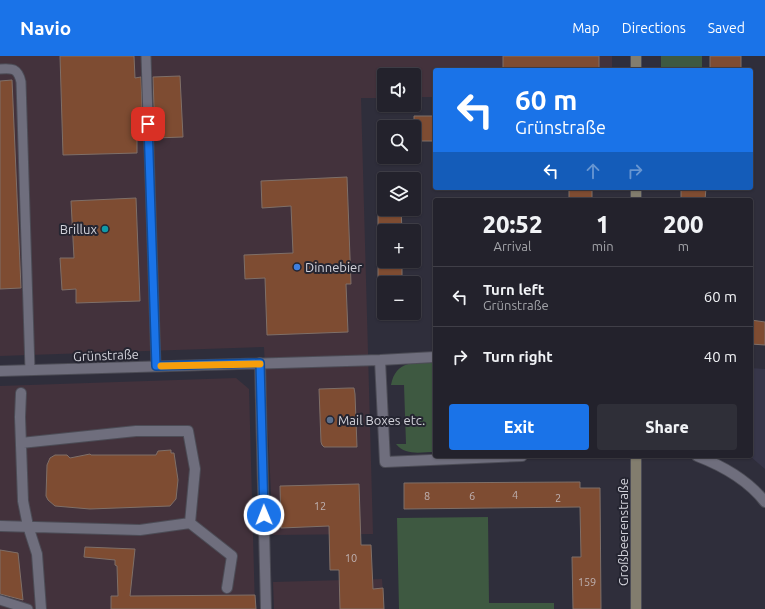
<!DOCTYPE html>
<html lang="en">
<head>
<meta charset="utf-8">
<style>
  :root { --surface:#23222c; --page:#2f2f38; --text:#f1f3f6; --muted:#a3a4a9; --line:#403f48; --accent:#1a73e8 }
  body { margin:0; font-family:Ubuntu,sans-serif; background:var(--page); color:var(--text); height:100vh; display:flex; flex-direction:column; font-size:15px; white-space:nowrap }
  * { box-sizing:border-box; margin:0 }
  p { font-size:13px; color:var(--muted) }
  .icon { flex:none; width:22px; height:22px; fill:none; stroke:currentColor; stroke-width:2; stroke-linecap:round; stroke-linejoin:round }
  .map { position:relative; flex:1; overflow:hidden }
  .side { position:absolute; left:433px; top:142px; width:320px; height:260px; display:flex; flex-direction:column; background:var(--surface); border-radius:4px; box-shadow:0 1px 3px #0004,0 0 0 1px var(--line) }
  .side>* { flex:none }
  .top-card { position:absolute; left:433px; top:12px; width:320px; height:122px; border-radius:4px; box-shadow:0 1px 3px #0004,0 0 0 1px var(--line); background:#1a73e8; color:#fff; overflow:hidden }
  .fabs { position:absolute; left:377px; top:12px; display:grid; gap:8px }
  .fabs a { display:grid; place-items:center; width:44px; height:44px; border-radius:4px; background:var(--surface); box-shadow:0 1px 3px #0004,0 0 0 1px var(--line); font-size:20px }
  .pin { position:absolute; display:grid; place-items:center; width:34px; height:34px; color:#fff; margin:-17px; border-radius:8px; box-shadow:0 2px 6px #0006 }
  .me { position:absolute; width:44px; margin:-22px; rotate:359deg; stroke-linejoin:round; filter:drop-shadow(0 0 3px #0008) }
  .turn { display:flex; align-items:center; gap:14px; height:84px; padding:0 16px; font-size:18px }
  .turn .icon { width:52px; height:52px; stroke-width:2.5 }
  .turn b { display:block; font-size:28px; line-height:34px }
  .lanes { display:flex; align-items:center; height:38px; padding:0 16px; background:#0003; justify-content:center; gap:20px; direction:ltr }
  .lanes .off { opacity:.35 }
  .eta { display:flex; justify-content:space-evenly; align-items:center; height:68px; text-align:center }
  .eta b { font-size:24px; font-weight:800; line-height:28px }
  .action { display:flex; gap:8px; margin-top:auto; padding:8px 16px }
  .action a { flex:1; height:46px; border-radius:4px; background:var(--accent); color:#fff; font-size:16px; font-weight:800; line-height:46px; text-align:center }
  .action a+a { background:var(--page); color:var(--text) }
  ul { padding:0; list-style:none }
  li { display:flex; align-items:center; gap:12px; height:60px; padding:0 16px; border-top:1px solid var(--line) }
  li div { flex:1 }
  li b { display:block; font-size:15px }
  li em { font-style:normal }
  header { display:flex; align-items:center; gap:24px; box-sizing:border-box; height:56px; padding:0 20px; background:var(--accent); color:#fff }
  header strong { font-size:19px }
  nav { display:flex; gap:22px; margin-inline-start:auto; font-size:14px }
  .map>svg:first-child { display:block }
  .commercial { fill:#43323c }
  .built { fill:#373649 }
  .green { fill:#3e5941 }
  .building { fill:#7e4c32; stroke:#7f6f68 }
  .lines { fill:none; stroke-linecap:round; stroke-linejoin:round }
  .lane-casing { stroke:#4c4c56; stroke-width:11 }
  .street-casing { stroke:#4c4c56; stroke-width:12 }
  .secondary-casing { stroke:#4c4c56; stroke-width:12 }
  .lane { stroke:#6f6e7d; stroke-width:9 }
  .street { stroke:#6f6e7d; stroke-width:10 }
  .secondary { stroke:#827d6e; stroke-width:10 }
  .route-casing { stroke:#114b97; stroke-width:10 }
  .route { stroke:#1a73e8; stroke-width:7 }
  .slow { stroke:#f59e0b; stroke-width:7 }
  .culture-dot { fill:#0f9aa8; stroke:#252531; stroke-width:1.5 }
  .shop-dot { fill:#3f7fe0; stroke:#252531; stroke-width:1.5 }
  .service-dot { fill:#5c6f8a; stroke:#252531; stroke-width:1.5 }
  .labels { text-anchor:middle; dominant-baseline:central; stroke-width:4; stroke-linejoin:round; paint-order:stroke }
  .number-label { font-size:11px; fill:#beb1b1 }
  .poi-label { font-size:13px; fill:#d3d3db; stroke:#252531; text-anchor:start }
  .street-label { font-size:13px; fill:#d3d3db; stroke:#252531 }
</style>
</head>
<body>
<header>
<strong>Navio</strong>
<nav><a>Map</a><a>Directions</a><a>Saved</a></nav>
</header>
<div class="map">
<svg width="765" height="553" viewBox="0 0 765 553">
  <rect width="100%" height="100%" fill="#2f2e3b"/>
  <path class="commercial" d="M0 0H612V14H435V41H414V19H384V42H361L373 478 273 479 264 291 0 300Z
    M236 322 249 333 255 553H0V330Z
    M382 523 384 553H274L273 526Z"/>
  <path class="built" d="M751 312 765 313V413L750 400H751Z"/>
  <path class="green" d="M661 0H702V14H661Z
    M435 305V396C420 396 406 400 396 388H406L404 329H391C396 304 414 307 435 305Z
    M488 461 489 547H554V553H399L397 462Z"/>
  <path class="building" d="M60 0H134L135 22 141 21 143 83H137V97L63 99Z
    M503 0H599V14H503Z
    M710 0H741V14H710Z
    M180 20 183 81 155 82 153 21Z
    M12 24 21 232 0 233V25Z
    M414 60H435V85H414Z
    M347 121 351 228H346L348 276 267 279 265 222 245 223 244 199 293 197 291 150 262 152 261 125Z
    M569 132H592V144H569Z
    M681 132H706L705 144H681Z
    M136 142 140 245 76 247V233L62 234 60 202H74L71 145Z
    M378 153H401L402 175H378Z
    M378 205H402V227H378Z
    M751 264 765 266V289L751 288Z
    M349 332H354L355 338 357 391H324L322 389 321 386 319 333Z
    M171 394V397H174L178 424 176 443 170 450 90 453 55 450 48 444 46 440 47 409 50 402 55 399H67L70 402 90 398 91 399H156L158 395Z
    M580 426V432H600L601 553H573L572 501H581L580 451 404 453V427Z
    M359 428 361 489H371L373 533 383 532 384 553H340L339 514H330L329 470 281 472 280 430Z
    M85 491 135 493 130 540 255 539 256 553H111V540H118L117 510 115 509V504L84 501Z
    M0 494 18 497 23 544 0 538Z"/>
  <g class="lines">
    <g class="lane-casing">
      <path id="lane" d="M146 0 156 310
        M0 13C12 12 18 12 21 26L30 314
        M0 544 28 553"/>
    </g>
    <g class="street-casing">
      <path id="street" d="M380 304 385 406 522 400
        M260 307 266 553
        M0 315 380 304 435 301
        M21 337 20 361 23 445 28 470 37 498 41 553
        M21 387 136 375H188L195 413 190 467
        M697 400C723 410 748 424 765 446
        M0 470 140 474 190 467 232 500 227 532"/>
    </g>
    <g class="secondary-casing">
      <path id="secondary" d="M636 14V0
        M636 144V132
        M636 553V400"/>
    </g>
    <use href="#lane" class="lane"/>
    <use href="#street" class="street"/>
    <use href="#secondary" class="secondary"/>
  </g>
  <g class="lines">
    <g class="route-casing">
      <path id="route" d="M148 68 156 310 260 307 264 459"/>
    </g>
    <use href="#route" class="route"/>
    <path class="slow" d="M161 310 260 308"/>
  </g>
  <circle class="culture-dot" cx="105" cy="173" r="4"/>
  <circle class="shop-dot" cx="297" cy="211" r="4"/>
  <circle class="service-dot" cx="330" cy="364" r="4"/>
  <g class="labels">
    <g class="number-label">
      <text x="515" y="439">4</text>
      <text x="427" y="440">8</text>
      <text x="472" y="440">6</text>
      <text x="558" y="442">2</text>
      <text x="320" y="450">12</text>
      <text x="351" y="502">10</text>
      <text x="587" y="526">159</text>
    </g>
    <g class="poi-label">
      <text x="97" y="173" text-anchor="end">Brillux</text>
      <text x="305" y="211">Dinnebier</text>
      <text x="338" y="364">Mail Boxes etc.</text>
    </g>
    <g class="street-label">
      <text transform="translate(106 299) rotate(-2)">Grünstraße</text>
      <text transform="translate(623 476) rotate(-90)">Großbeerenstraße</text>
    </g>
  </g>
</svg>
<div class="fabs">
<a><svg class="icon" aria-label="sound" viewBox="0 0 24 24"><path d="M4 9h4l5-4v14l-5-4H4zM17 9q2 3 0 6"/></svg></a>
<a><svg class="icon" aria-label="search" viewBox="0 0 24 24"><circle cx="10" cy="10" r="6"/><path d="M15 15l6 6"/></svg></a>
<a><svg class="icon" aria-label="layers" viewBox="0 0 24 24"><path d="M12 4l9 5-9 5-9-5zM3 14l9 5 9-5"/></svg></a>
<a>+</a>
<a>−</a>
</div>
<div class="pin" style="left:148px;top:68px;background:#d93025"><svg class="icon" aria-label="arrive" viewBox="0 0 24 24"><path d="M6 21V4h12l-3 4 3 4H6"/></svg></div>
<svg class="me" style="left:264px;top:459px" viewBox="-20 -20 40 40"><circle r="17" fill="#1a73e8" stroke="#fff" stroke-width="3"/><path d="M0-11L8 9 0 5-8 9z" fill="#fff"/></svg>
<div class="top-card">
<div class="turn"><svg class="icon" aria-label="left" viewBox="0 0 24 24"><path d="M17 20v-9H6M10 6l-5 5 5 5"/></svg><div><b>60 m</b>Grünstraße</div></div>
<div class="lanes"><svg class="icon" aria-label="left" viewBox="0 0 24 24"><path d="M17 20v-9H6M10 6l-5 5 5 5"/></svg><svg class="icon off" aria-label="ahead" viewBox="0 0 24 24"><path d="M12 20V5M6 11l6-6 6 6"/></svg><svg class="icon off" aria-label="right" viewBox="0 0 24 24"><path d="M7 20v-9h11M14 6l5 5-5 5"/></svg></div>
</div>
<section class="side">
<div class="eta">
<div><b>20:52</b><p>Arrival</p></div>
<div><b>1</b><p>min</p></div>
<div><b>200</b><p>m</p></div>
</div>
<ul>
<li><svg class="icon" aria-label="left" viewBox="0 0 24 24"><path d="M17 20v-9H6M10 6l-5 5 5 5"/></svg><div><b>Turn left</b><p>Grünstraße</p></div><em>60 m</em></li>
<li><svg class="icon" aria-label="right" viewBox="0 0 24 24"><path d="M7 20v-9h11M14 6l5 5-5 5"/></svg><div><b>Turn right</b></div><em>40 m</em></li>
</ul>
<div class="action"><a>Exit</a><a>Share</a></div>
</section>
</div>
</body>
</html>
